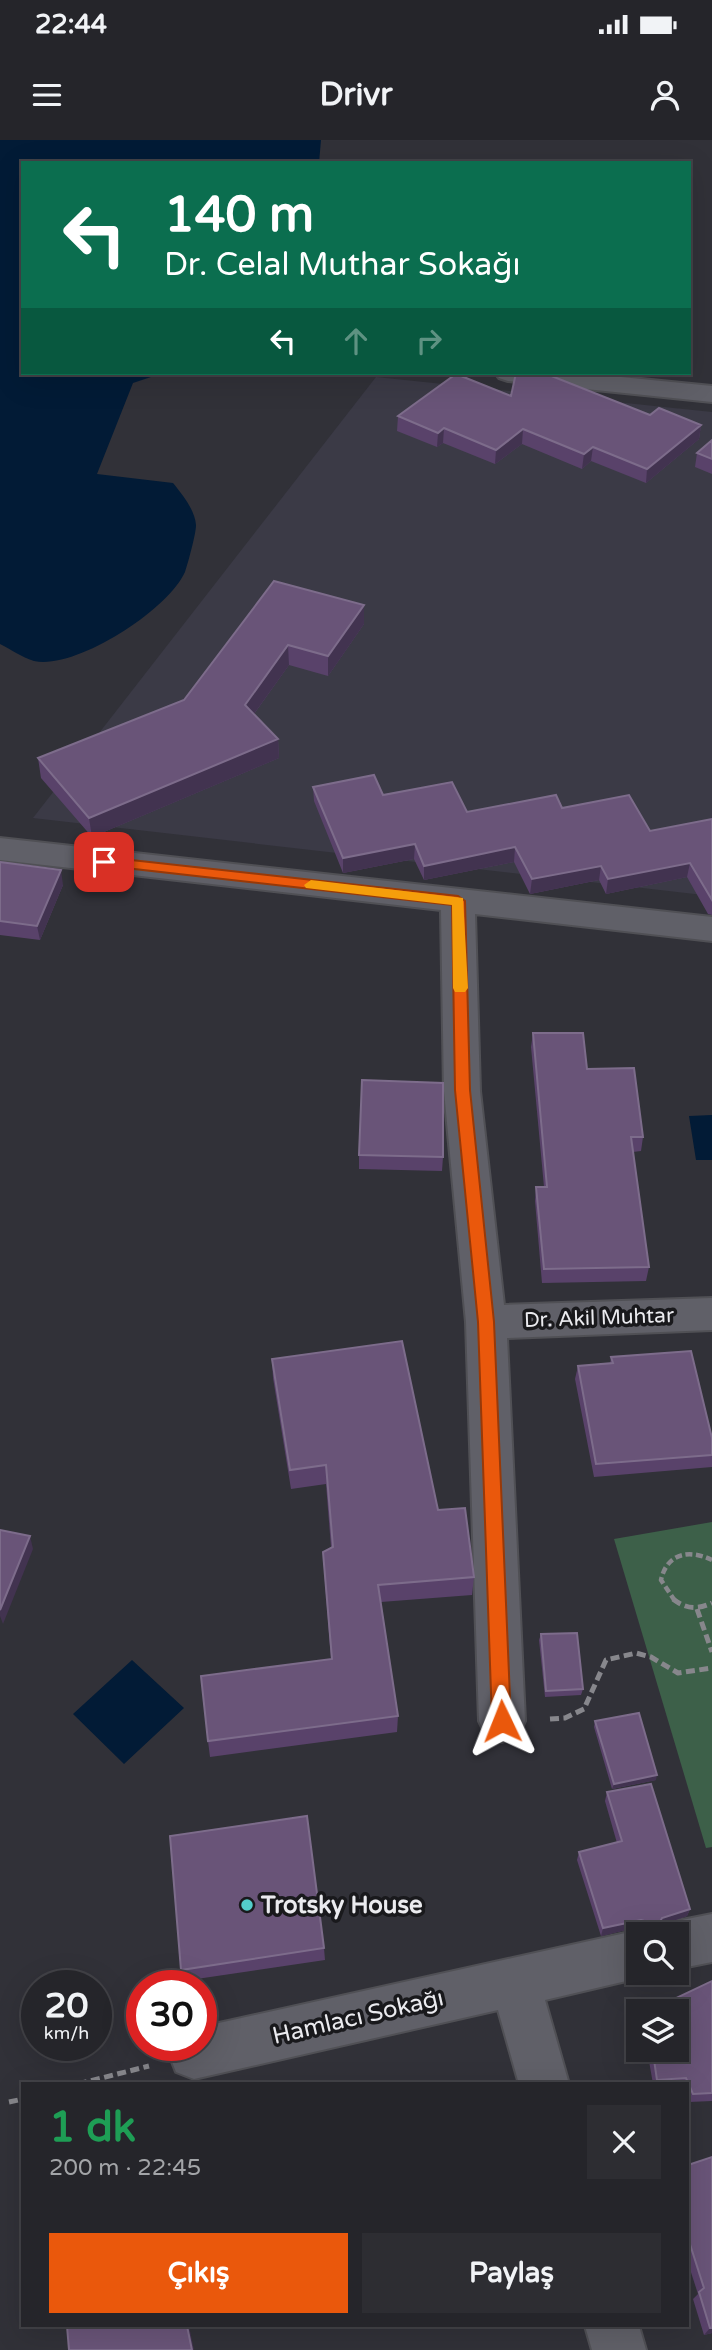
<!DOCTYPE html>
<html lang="tr">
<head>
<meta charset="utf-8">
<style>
  :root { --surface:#25252a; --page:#2d2d32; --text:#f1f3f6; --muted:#a3a5a8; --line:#424247; --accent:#ea580c }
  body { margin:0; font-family:"Varela Round",sans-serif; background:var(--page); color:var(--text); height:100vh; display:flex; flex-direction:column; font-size:26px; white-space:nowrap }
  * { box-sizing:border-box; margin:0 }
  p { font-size:23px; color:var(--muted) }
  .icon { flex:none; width:38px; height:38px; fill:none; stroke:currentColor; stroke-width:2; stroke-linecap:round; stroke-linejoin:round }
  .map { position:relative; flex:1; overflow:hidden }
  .sheet { position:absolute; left:21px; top:1942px; width:668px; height:245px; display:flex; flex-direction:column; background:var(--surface); border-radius:0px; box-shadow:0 7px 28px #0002,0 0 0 2px var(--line) }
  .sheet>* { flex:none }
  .guide { position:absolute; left:21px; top:21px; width:670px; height:214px; border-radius:0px; box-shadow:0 7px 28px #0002,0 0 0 2px var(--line); background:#0b6e4f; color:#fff; overflow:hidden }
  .buttons { position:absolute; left:626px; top:1782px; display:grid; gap:14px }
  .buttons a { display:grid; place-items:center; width:63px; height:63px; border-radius:0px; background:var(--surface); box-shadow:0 7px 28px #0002,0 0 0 2px var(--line); font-size:35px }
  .speed { position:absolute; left:21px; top:1830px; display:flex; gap:14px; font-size:35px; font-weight:700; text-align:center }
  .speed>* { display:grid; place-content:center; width:91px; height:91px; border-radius:50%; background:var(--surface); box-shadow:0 7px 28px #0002,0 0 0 2px var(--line); line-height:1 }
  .speed small { font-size:18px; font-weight:400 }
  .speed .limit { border:10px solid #d22; background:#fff; color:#111 }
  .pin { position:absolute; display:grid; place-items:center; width:60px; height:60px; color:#fff; margin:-30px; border-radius:14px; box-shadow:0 4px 10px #0006 }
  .me { position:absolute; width:77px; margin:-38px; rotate:358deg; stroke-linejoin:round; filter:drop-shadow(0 0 5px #0008) }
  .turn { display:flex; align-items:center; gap:24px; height:147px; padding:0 28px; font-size:32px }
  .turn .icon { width:91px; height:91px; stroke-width:2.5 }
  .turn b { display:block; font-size:49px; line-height:60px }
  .lanes { display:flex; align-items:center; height:66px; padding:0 28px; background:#0003; justify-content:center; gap:35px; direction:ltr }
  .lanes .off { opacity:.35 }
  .round { display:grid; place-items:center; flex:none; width:74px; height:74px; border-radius:0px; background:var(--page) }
  .summary { display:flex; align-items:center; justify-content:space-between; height:119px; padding:0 28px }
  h1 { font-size:42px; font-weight:800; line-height:52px; color:#1e9e55 }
  .cta { display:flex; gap:14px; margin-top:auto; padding:14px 28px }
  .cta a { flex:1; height:80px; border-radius:0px; background:var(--accent); color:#fff; font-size:28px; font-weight:800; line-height:80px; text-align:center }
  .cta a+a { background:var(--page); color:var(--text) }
  .status { display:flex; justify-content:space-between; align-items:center; height:49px; padding:0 35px; background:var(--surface); direction:ltr }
  .status svg { height:19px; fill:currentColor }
  header { display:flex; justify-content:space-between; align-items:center; height:91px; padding:0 28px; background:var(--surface); font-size:32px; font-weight:800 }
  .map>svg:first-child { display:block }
  .built { fill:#3b3a46 }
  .green { fill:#3d6049 }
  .water { fill:#021b36 }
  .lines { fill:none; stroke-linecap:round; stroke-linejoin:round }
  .minor-casing { stroke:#505055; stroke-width:4 }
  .path-far1 { stroke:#87878c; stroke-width:4.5; stroke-dasharray:7 3.5; stroke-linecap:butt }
  .path { stroke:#87878c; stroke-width:5; stroke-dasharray:9 4.5; stroke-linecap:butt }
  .minor { fill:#606068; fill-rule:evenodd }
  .wall { fill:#59426a }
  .shaded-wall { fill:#423350 }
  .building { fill:#695478; stroke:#7d6c8b; stroke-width:2 }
  .route { fill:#ea580c; stroke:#983908; stroke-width:2 }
  .slow { fill:#f59e0b }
  .poi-dot { fill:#53cdca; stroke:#19191c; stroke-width:2.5 }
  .labels { text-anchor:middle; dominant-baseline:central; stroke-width:7; stroke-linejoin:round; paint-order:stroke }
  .street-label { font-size:21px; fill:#ebebef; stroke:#19191c }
  .near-poi-label { font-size:24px; font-weight:bold; fill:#ebebef; stroke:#19191c; text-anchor:start }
  .near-street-label { font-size:24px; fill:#ebebef; stroke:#19191c }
</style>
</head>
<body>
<div class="status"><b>22:44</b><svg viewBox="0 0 49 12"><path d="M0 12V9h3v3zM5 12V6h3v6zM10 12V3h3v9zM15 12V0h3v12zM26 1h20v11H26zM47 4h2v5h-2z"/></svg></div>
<header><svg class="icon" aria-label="menu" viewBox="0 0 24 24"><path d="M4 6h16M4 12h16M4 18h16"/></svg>Drivr<svg class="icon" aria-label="person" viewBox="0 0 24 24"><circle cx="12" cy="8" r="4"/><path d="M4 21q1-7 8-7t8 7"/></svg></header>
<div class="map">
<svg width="712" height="2210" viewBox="0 0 712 2210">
  <rect width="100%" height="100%" fill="#313138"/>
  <path class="built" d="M376 237 712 272V756L33 678Z"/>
  <path class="green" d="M712 1382V1707L706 1708 614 1399Z"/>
  <path class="water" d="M0 0H321L319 23H23V233H153L151 237 133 243 97 334 173 343C182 354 195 370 196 385 196 394 188 423 185 432 168 470 76 530 34 521 23 518 10 509 0 504Z
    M712 975V1020H696L689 976Z
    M132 1520 184 1568 124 1624 73 1574Z"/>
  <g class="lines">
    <g class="minor-casing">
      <path id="minor" d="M495 233H581L712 246V262L508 241 499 238Z
        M0 698 712 777V801L475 774 480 951 504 1165 712 1158V1190L507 1198 525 1581 518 1596 502 1602 486 1596 479 1581 466 1182 444 951 441 770 0 720Z
        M712 1774V1822L677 1829V1794H657L660 1788 677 1781Z
        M639 1790 649 1794H639V1832H654L639 1838 545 1860 569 1944H519L498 1870 194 1939 176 1932 169 1914 172 1906H201V1887Z
        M585 2186H639L646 2210H592Z"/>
    </g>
    <path class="path-far1" d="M675 1461 661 1440C667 1413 689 1409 712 1420"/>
    <path class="path" d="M673 1459C686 1469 697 1470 712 1463
      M697 1469 712 1512
      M550 1579 565 1578 584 1569 606 1520 636 1513 651 1517 678 1533 712 1528
      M78 1944 149 1926
      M9 1962 23 1959"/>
    <use href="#minor" class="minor"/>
  </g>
  <path class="wall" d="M511 256 650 275 701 285 699 299 646 343 591 321 582 329 522 304 495 324 443 303 437 307 397 291 398 276Z
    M712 300V334L695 327 697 313Z
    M364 465V484L328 536 289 525 254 574 278 599 279 618 92 697 41 638 38 618 184 560Z
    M313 647 383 655 467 672 562 668 650 691 712 679V775L708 774 687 737 606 754 599 740 530 754 514 722 424 740 414 719 343 733 314 661Z
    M0 722 63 745 40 800 0 795Z
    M533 893 587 929 643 997 641 1011 633 1012 649 1127 646 1141 542 1143 535 1061 536 1047H544L531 907Z
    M359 1015 443 1017 442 1031 359 1029Z
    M611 1217 712 1298V1327L594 1337 575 1239 578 1226 610 1224Z
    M272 1219 438 1370 474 1437 472 1455 381 1462 398 1576 397 1592 210 1617 208 1601 331 1519 324 1430 323 1412 331 1407 326 1344 291 1349 273 1238Z
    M541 1494 583 1549 581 1555 545 1557 539 1500Z
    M595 1581 656 1640 612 1649 594 1587Z
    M607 1652 690 1769 687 1776 659 1786 655 1792 638 1787 601 1796 577 1720 579 1712 617 1703 605 1661Z
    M324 1808 325 1820 183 1841 181 1830Z
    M712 1841V1961L689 1962 688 1959V1944H653L649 1921 643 1909H677Z
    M639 1876V1900L632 1886 635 1878Z
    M688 2025 712 2193 704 2195 693 2159 698 2154 688 2123Z"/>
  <path class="shaded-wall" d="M701 285 699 299 646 343 647 329Z
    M444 288 443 303 437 307 438 293Z
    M523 289 522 304 495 324 496 310Z
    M593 307 591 321 582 329 584 314Z
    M364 465V484L328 536V516Z
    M288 505 289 525 246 585 245 565Z
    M278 599 279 618 92 697 89 678Z
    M415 704 414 719 343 733V718Z
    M515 707 514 722 424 740V726Z
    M690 723 687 737 606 754 608 739Z
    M601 726 599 740 530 754 532 739Z
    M61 730 63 745 40 800 37 786Z
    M30 1396 33 1409 3 1484 0 1476V1470Z
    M657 1635 656 1640 612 1649 614 1644Z
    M690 1769 687 1776 659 1786 655 1792 662 1778Z
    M641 1780 638 1787 601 1796 603 1788Z
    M187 2186H189L194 2210H192Z
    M710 2188H712V2193L704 2195Z"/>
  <path class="building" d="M516 233H544L650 275 659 268 701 285 647 329 593 307 584 314 523 289 496 310 444 288 438 293 398 276 456 234 511 256Z
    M712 300V319L697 313Z
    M274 441 364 465 328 516 288 505 245 565 278 599 89 678 38 618 184 560Z
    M374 635 383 655 452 642 467 672 556 655 562 668 629 655 650 691 712 679V760L690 723 608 739 601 726 532 739 515 707 424 726 415 704 343 718 313 647Z
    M0 722 61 730 37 786 0 781Z
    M533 893H583L587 929 634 928 643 997H631L649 1127 544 1129 536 1047H547Z
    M362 940 443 943V1017L359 1015Z
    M402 1201 438 1370 465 1368 474 1437 378 1445 398 1576 208 1601 201 1536 332 1519 323 1412 333 1407 326 1325 290 1330 272 1219Z
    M691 1211 712 1298V1315L596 1324 578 1226 613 1223 611 1217Z
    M0 1390 30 1396 0 1470Z
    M577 1493 583 1549 546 1551 541 1494Z
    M639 1573 657 1635 614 1644 595 1581Z
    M651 1644 690 1769 662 1778 658 1785 641 1780 603 1788 579 1712 622 1701 607 1652Z
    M307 1676 324 1808 181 1830 170 1696Z
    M712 1841V1953L693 1954 686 1938 657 1940 653 1913 651 1909H677V1871H649Z
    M639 1876V1885L635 1878Z
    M712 2017V2188H710L699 2152 704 2148 688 2098V2025Z
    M67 2186H187L192 2210H69Z"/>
  <path class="route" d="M104 717 458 756 465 761 470 950 494 1182 511 1581 508 1587 502 1590 495 1587 492 1581 478 1182 455 950 452 765 99 725V719Z"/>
  <path class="slow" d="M311 740 463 758 468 848 465 852H455L453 848 452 765 306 748 304 745Z"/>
  <circle class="poi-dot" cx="247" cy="1765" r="7"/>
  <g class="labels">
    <g class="street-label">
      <text transform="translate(599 1178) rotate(-2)">Dr. Akil Muhtar</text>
    </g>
    <g class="near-poi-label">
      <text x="261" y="1765">Trotsky House</text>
    </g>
    <g class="near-street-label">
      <text transform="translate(358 1877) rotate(-13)">Hamlacı Sokağı</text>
    </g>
  </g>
</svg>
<div class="buttons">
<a><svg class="icon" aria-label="search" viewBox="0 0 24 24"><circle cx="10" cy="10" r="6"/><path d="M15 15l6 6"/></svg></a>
<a><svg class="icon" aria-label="layers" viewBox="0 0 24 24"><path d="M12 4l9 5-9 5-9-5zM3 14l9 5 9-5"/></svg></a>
</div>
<div class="speed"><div>20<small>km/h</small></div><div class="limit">30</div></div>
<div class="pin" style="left:104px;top:722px;background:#d93025"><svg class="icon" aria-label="arrive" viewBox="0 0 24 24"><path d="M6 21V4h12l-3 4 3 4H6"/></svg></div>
<svg class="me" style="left:502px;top:1581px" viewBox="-20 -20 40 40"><path d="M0-17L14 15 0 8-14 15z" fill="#ea580c" stroke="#fff" stroke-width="4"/></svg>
<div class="guide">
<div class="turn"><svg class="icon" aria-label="left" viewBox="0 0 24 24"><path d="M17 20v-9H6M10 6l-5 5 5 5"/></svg><div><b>140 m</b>Dr. Celal Muthar Sokağı</div></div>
<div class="lanes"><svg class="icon" aria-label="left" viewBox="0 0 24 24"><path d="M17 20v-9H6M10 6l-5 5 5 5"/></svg><svg class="icon off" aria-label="ahead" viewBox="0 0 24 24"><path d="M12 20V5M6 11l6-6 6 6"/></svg><svg class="icon off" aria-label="right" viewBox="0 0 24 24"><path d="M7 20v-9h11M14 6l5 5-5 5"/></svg></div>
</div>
<section class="sheet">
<div class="summary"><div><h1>1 dk</h1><p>200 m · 22:45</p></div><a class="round"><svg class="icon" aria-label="close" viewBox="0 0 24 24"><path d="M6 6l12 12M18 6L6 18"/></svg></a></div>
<div class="cta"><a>Çıkış</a><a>Paylaş</a></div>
</section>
</div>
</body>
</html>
